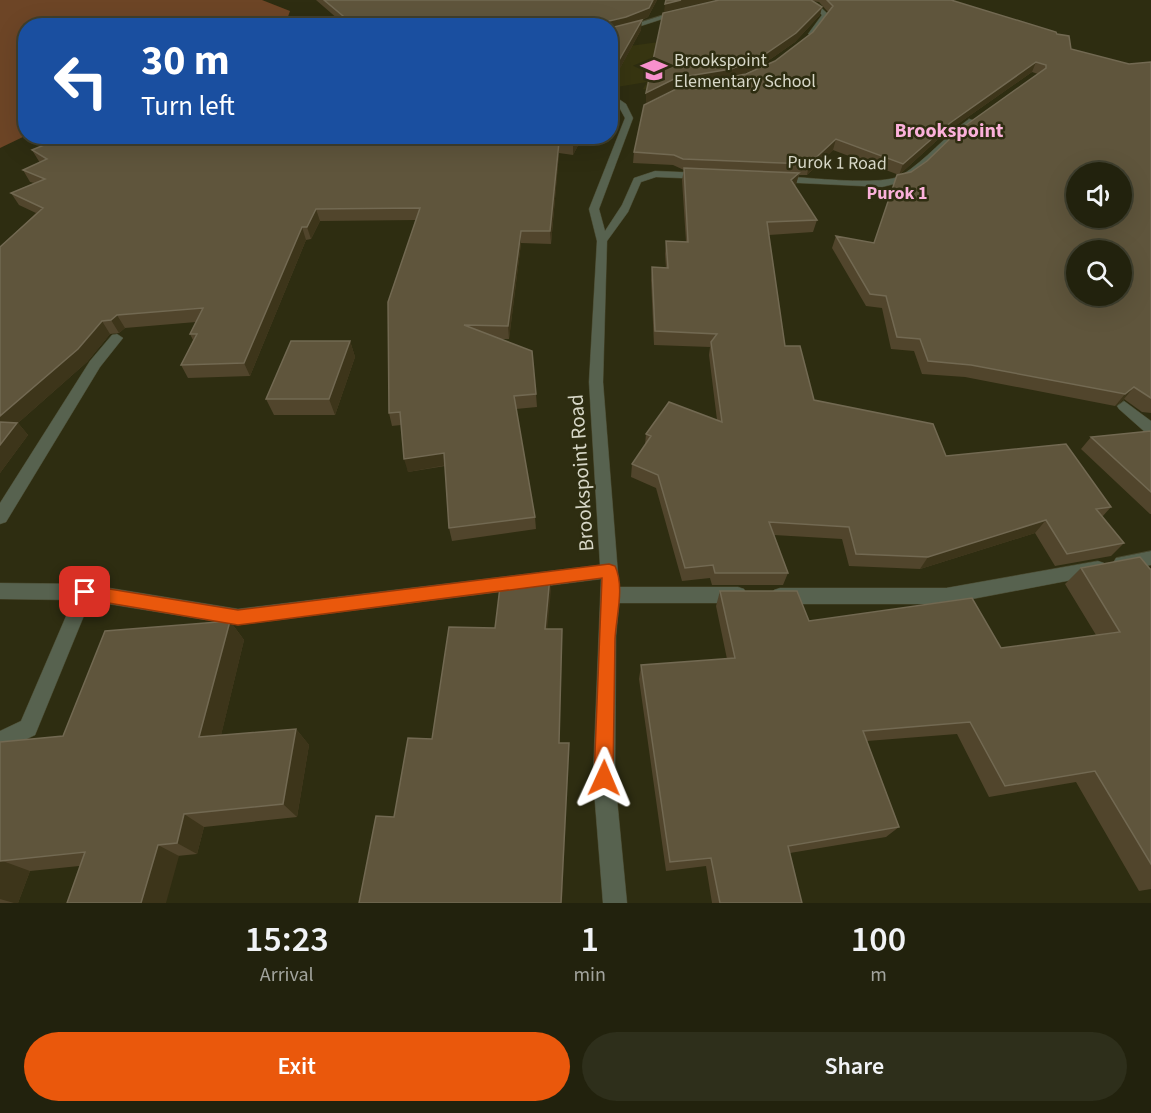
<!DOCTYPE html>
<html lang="en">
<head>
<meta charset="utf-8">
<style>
  :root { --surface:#22220d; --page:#2e2f1b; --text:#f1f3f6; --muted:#a2a49d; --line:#3f3f2e; --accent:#ea580c }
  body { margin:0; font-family:"Source Sans 3",sans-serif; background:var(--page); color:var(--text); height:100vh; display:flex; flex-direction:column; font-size:22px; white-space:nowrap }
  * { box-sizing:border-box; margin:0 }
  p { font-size:20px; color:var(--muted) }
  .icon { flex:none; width:33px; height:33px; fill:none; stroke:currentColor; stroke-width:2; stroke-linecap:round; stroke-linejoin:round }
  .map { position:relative; height:903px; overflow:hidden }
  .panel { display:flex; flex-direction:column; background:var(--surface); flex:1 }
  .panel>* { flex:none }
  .hud { position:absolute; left:18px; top:18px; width:600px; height:126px; border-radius:24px; box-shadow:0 6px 24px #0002,0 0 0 2px var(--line); background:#1a4fa0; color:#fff; overflow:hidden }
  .buttons { position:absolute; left:1066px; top:162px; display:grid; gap:12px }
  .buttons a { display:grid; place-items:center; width:66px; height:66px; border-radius:50%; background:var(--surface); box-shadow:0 6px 24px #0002,0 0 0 2px var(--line); font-size:30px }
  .pin { position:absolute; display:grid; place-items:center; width:51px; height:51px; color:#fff; margin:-26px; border-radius:12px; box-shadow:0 3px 9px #0006 }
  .me { position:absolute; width:66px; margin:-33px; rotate:1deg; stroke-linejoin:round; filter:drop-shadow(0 0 4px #0008) }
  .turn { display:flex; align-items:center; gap:21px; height:126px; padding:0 24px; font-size:27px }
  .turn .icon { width:78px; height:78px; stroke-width:2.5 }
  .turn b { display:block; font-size:42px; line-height:51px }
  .eta { display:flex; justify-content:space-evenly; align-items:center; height:102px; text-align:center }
  .eta b { font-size:36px; font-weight:600; line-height:42px }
  .cta { display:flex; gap:12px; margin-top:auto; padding:12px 24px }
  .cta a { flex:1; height:69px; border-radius:36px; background:var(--accent); color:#fff; font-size:24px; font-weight:600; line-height:69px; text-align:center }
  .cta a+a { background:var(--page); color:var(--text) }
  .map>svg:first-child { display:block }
  .built { fill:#373511 }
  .forest { fill:#6d4526 }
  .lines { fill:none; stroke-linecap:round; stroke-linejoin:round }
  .minor-casing { stroke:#49482e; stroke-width:1 }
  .minor { fill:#57624f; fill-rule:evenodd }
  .wall { fill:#51452c; fill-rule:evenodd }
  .shaded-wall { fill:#3d351a }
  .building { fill:#5f553c; stroke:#726952; stroke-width:1.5; fill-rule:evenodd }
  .route { fill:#ea580c; stroke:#983908; stroke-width:1.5 }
  .labels { text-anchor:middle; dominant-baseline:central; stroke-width:5; stroke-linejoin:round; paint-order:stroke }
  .far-poi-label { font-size:18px; fill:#d7d7c7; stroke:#2e2d11; text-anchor:start }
  .far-street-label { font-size:18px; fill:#d7d7c7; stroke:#2e2d11 }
  .far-neighbourhood-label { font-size:18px; font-weight:bold; fill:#fbb1da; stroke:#2e2d11 }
  .far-quarter-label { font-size:20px; font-weight:bold; fill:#fbb1da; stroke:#2e2d11 }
  .street-label { font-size:21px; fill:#d7d7c7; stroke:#2e2d11 }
</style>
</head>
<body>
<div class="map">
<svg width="1151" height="903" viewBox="0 0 1151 903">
  <rect width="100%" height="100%" fill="#2e2d11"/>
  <path class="built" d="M610 38 630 46 687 38 661 93 643 89 647 82 611 88Z"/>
  <path class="forest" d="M0 0H262L290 11 285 25 26 26 25 136 0 148Z"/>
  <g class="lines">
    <g class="minor-casing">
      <path id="minor" d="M801 0 817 4 829 15 813 35 808 34 822 15Z
        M682 9 684 12 610 36V32Z
        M610 93 626 104 633 118 599 209 605 231 622 205 634 178 655 171 704 173 709 176 704 179 656 177 641 182 628 212 607 241 603 382 619 587H738L744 589 747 595 744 601 738 603H619L616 636 615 778 627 903H603L593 778 601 579 238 625 90 601 35 735 0 752V731L21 721 73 600 0 599V583L85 584 238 609 600 565 589 382 597 241 589 209 625 118 619 107 610 100Z
        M969 119 976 121 906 181 882 187 779 182 774 179 779 176C805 177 883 187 902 175 926 160 945 136 969 119Z
        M117 334 123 338 100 367 6 522 0 524V503L90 361 112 335Z
        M1124 401 1151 421V434L1146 433 1119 409 1117 406Z
        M1151 551V565L1122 570 1116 568 1113 563 1116 558Z
        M1098 561 1104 563 1107 568 1104 573 1098 575 946 604H780L774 602 771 596 774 590 780 588H946Z"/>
    </g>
    <use href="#minor" class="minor"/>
  </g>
  <path class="wall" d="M316 0H657L648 17 640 21 641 30 610 86V26H346Z
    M719 0H951L1057 34 1071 49 1129 64 1151 62V413L1142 412 1124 399 1115 406 965 377 922 374 914 351 891 349 882 308 866 306 832 248 836 236 874 243 899 175 833 150 807 175H799L795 186 817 220 813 232 769 235 785 346 814 400 946 456 1111 507 1102 517 1124 543 1111 556 1055 566 1035 533 920 569 849 566 842 539 774 535 788 573 783 585H712L710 578 682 581 656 488 631 477 632 464 645 445 646 434 717 420 709 355 710 347 654 345 651 280 652 267 666 268 665 254 666 241 686 242 682 180 684 170 673 165 633 163 634 152 684 86 675 88 646 103ZM813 1 819 2 828 12 813 32 775 61 746 74 737 76 759 67 795 42 820 15 822 7ZM1032 72 1038 74 927 161 911 172 899 175 945 133Z
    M66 136H583L573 155 559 153 551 244 521 243 509 339H502L536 394 537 407 516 409 535 517 536 529 452 541 449 528 445 466 408 472 401 425 392 426 389 413 416 220 320 221 311 239 306 240 250 376 188 378 181 365 193 340 190 334 196 322 125 328 119 333 110 334 87 362 18 423 28 435 0 473V247L36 213 19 205 11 193 34 183 30 182 23 170 40 163 32 150Z
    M350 341 355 357 335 415H274L266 399Z
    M1151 431V514H1150L1081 449 1091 437Z
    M1081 568 1151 569V889L1139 891 1076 782 989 797 957 734 867 741 899 827 886 837 790 853 802 903H712L706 866 666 871 639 679 641 665 727 659 716 606 720 591 809 621 1001 648 1096 635 1065 584Z
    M230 621 244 640 221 735 296 729 309 745 297 817 204 827 197 854 30 871 18 903H0V742L63 736Z"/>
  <path class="shaded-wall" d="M653 0H657L648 17 625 27 610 30V26H608L609 21Z
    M681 0H715L664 12 665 4Z
    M822 7 820 15 795 42 759 67 729 79 675 88 646 103V93Z
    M642 20 641 30 610 86V76Z
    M1036 62 1032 72 945 133 899 175 903 164 950 123Z
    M577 136H583L573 155V144Z
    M836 139 833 150 807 175 809 164Z
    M559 142V153L551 244 550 231Z
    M799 173 796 185 788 193 791 180Z
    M316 209 320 221 311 239 307 227Z
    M302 227 306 240 250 376 244 363Z
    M521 231V243L509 339 508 326Z
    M117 315 125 328 119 333 111 320Z
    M102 321 110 334 87 362 18 423 28 435 0 473V416Z
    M350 341 355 357 335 415 329 399Z
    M1134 387 1124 399 1115 406 1125 394Z
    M444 453 447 465 408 472 404 459Z
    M1046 520 1035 533 920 569 928 557Z
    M550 576 551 591 546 643 545 629Z
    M230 621 244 640 217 752 199 737Z
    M562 629V643L559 754V743Z
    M296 729 309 745 297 817 283 804Z
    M569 743 562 903H561Z
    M184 814 204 827 197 854 177 843Z
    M158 845 179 856 166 903H141Z
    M0 860 30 871 18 903H14L0 899Z"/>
  <path class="building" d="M324 0H653L649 8 626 17 609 21 608 26H355Z
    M666 0H681L665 4Z
    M719 0H811L822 7 796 33 761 57 731 69 676 78 646 93 663 13Z
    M827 0H951L1056 32 1057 34 1069 36 1071 49 1129 64 1151 62V398L1134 387 1125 394 971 365 928 361 920 339 897 337 886 296 870 294 836 236 874 243 897 175 911 172 927 161 959 130 1046 68V65L1036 62 950 123 903 164 836 139 809 164 683 159 674 155 634 152 644 105 680 87 746 74 775 61 813 32 833 6ZM1077 172H1122V218H1077ZM1077 250H1122V296H1077Z
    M642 20 610 76V28Z
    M66 136H577L573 144 559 142 550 231H521L508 326 464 325 532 351 536 394 514 396 535 517 449 528 444 453 404 459 400 412 389 413 388 302 420 208 316 209 307 227H302L244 363 181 365 197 334H190L203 308 117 315 111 320 102 321 78 349 0 416V247L43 208 11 193 45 179 23 170 47 159 32 150Z
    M684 168 799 173 791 180 817 220 767 222 785 346H800L814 400 933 424 946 456 1066 444 1111 507 1096 509 1124 543 1067 554 1046 520 928 557 856 554 849 527 769 522 788 573H715L713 565 685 568 658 475 632 464 651 436 646 434 669 402 722 422 711 342 717 334 655 331 652 267 668 268 666 241 688 242Z
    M291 341H350L329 399H266Z
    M0 422 17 423 0 445Z
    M1151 431V492L1091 437Z
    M1140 557 1150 569H1151V864L1095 771 1005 786 970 722 863 731 899 827 788 846 802 903H720L711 858 670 862 641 665 735 658 720 591H797L809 621 972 598 1001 648 1120 632 1081 568Z
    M528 576H550L545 629H562L559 743H569L561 903H359L376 816 394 817 408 738 432 739 449 627 495 628 501 579Z
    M230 621 199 737 296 729 283 804 184 814 177 843 158 845 141 903H67L85 852 0 861V742L63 736 105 631Z"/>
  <path class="route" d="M609 564 615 566C625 587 616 617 615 639 614 685 614 732 613 778L610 785 604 788 597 785 594 778 602 578 238 625 85 599 79 597 77 592 79 587 85 585 238 610Z"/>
  <defs>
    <g id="school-bare" transform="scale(2.07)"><path d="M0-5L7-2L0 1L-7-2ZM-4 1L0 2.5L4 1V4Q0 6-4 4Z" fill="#f890cc" stroke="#2e2d11" stroke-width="2.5" paint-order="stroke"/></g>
  </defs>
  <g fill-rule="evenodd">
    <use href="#school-bare" x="654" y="70"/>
  </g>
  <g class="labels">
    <g class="far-poi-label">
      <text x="674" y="60">Brookspoint<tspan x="674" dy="21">Elementary School</tspan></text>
    </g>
    <g class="far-street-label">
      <text transform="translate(837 163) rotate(1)">Purok 1 Road</text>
    </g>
    <g class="far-neighbourhood-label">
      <text x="897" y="193">Purok 1</text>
    </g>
    <g class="far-quarter-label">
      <text x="949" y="131">Brookspoint</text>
    </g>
    <g class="street-label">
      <text transform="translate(581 473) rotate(-94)">Brookspoint Road</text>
    </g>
  </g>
</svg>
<div class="buttons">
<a><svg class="icon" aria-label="sound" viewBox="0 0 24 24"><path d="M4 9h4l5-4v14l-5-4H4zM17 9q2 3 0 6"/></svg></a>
<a><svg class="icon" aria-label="search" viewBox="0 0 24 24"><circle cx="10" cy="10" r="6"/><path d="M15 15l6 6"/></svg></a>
</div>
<div class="pin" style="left:85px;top:592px;background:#d93025"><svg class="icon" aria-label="arrive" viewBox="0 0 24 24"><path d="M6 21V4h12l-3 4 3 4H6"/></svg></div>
<svg class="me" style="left:604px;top:778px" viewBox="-20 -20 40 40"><path d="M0-17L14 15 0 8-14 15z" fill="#ea580c" stroke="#fff" stroke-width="4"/></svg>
<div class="hud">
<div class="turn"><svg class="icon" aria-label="left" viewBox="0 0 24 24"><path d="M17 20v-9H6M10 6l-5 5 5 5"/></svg><div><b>30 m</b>Turn left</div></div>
</div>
</div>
<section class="panel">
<div class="eta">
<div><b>15:23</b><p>Arrival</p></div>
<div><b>1</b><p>min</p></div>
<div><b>100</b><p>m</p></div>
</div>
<div class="cta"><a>Exit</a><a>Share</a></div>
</section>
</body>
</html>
